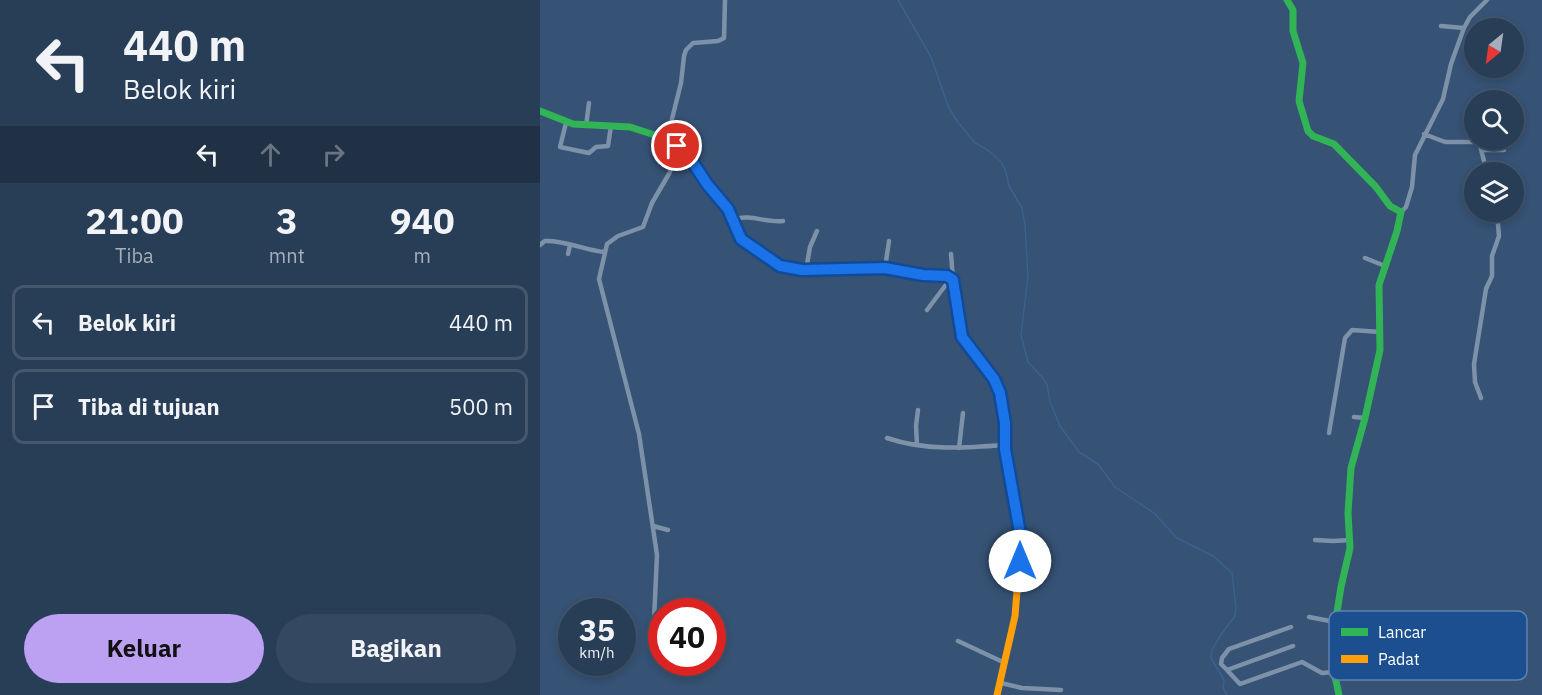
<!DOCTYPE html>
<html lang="id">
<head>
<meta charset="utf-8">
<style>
  :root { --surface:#283e57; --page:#344961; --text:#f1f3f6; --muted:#a5aeba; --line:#44576d; --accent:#bca0f2 }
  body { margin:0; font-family:"IBM Plex Sans",sans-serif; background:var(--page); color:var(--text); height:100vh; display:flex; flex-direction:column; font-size:22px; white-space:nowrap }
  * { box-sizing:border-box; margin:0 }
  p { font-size:20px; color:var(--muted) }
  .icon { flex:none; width:33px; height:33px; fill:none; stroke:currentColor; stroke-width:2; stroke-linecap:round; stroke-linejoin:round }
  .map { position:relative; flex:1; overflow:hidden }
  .side { display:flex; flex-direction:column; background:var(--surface); width:540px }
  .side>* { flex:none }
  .top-card { background:#283e57; color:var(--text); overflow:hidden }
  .needle { width:39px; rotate:209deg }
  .fabs { position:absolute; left:924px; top:18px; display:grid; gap:12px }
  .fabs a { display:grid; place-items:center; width:60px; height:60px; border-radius:50%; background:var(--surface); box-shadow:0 3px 9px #0003,0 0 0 2px var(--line); font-size:30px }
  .speed { position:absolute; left:18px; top:598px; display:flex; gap:12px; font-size:30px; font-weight:700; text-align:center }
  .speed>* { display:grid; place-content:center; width:78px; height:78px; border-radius:50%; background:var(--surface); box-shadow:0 3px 9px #0003,0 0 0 2px var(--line); line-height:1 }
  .speed small { font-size:15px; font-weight:400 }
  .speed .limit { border:9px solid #d22; background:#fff; color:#111 }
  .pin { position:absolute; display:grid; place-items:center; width:51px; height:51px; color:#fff; margin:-26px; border:3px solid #fff; border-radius:50%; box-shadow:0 2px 6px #0007 }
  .me { position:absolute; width:66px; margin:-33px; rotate:0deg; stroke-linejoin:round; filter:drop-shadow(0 0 4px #0008) }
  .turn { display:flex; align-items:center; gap:21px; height:126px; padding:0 24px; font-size:27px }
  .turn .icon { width:78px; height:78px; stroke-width:2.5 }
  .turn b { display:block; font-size:42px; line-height:51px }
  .lanes { display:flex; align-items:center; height:57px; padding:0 24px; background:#0003; justify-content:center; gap:30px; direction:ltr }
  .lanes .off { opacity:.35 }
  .eta { display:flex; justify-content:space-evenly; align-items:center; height:102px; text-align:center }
  .eta b { font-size:36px; font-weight:700; line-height:42px }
  .cta { display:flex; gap:12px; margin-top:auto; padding:12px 24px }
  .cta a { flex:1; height:69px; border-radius:36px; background:var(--accent); color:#111; font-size:24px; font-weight:700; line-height:69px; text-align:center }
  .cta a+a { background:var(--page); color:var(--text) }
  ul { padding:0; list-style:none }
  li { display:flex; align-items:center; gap:18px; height:75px; margin:0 12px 9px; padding:0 12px; border:3px solid var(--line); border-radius:12px }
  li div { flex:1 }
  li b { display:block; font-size:22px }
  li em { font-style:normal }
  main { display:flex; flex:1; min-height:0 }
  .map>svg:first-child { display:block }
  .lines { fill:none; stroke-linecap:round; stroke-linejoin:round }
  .stream { stroke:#3b618d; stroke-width:1.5 }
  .street { stroke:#7d92a8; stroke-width:4.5 }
  .fast { stroke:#30b455; stroke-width:7 }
  .slow { stroke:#ff9f0a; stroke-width:7 }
  .route-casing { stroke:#114b97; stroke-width:15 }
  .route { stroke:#1a73e8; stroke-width:10 }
  .key { fill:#1b4f8f; stroke:#5f84b1; stroke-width:1.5 }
  .key-label { font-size:16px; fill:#fff }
</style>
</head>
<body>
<main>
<section class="side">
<div class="top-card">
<div class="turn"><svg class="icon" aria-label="left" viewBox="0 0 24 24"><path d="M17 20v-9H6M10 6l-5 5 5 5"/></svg><div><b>440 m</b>Belok kiri</div></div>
<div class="lanes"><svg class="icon" aria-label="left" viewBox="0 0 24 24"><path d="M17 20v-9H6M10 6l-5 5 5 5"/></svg><svg class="icon off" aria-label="ahead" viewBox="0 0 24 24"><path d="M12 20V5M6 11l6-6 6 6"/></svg><svg class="icon off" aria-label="right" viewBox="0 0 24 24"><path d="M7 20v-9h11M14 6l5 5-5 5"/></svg></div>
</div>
<div class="eta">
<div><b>21:00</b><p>Tiba</p></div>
<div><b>3</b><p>mnt</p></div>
<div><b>940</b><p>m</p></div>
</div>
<ul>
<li><svg class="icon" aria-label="left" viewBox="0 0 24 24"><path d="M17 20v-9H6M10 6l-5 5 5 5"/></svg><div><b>Belok kiri</b></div><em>440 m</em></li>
<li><svg class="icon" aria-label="arrive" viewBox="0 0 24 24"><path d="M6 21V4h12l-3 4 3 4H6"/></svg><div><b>Tiba di tujuan</b></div><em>500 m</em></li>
</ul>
<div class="cta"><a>Keluar</a><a>Bagikan</a></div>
</section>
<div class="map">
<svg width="1002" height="695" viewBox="0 0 1002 695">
  <rect width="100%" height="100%" fill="#365274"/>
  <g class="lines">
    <path class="stream" d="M358 0 391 57 408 106 417 121 434 142 449 151 461 162 465 169 469 186 482 208 485 225 488 276 481 335 488 362 502 377 507 385 510 402 520 426 539 452 558 464 575 487 614 513 637 538 673 556 692 573 696 607 695 616 680 636 672 650 671 658 684 680 683 688 687 695"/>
    <path class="street" d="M901 26 924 28
      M26 123 20 147 49 153 56 147 68 146 71 126
      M46 126 49 103
      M884 134 905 142H939L947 172
      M941 150H964
      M861 212 866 207 872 187 875 155 903 99 911 64 924 28 930 17 947 0
      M194 219C211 214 226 223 243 221
      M0 245 5 241C25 240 44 250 64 252
      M28 254 30 245
      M411 254 413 280
      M825 258 845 266
      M345 268 349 241
      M266 270 270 247 277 231
      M387 310 411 278
      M941 398 935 382 934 364 946 289 952 276V256L959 236 957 212
      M814 417 825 418
      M789 433 805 338 812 330 840 332
      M347 438C385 451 425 448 465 445
      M377 445 376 426 378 410
      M419 448 423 413
      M113 526 128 530
      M775 540 793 541 811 540
      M769 617 795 622
      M114 620 117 555 99 434 59 279 67 244 78 236 103 227 112 203 130 172V159L127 139 141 83 144 56 146 50 153 43 178 41 184 38 185 0
      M418 641 465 663
      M753 646 687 670 700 684 762 662 782 673 794 672
      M687 670 681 664 682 658 689 649 751 627
      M461 683 482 688 521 690"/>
    <path class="fast" d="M747 0 753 10V31L763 63 759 101 768 131 773 136 794 144 836 187 850 206 861 212 857 231 839 285 840 350 825 418 811 468 808 513 810 548 801 587 793 638V667L799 695
      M0 111 33 124 90 127 127 139 141 148 191 215 201 239 240 266 262 270 345 268 383 275 407 276 413 280 422 337 454 379 460 393 465 423V449L480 533 477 591"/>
    <path class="slow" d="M457 695 475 616 477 591"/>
  </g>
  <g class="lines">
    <g class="route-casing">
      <path id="route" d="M137 146 148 155 167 184 188 209 201 239 240 266 262 270 345 268 383 275 407 276 413 280 422 337 454 379 460 393 465 423V449L480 533V561"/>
    </g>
    <use href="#route" class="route"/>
  </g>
  <rect x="789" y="611" width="198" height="69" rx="9" class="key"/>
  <rect x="801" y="628" width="27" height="8" fill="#30b455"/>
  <rect x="801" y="655" width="27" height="8" fill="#ff9f0a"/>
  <g class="key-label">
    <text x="838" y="638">Lancar</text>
    <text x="838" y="665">Padat</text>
  </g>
</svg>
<div class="fabs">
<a><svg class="needle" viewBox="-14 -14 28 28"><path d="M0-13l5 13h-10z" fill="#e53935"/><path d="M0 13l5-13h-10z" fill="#a5aeba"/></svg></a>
<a><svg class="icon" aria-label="search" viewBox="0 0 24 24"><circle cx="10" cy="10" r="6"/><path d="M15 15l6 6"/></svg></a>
<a><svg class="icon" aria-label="layers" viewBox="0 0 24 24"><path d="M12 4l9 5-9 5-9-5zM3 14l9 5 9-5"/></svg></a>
</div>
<div class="speed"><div>35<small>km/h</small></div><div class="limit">40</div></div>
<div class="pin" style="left:137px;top:146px;background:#d93025"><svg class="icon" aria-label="arrive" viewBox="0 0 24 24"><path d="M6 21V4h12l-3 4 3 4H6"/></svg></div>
<svg class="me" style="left:480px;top:561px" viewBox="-20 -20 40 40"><circle r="19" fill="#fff"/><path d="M0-13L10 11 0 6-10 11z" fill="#1a73e8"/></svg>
</div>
</main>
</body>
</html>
